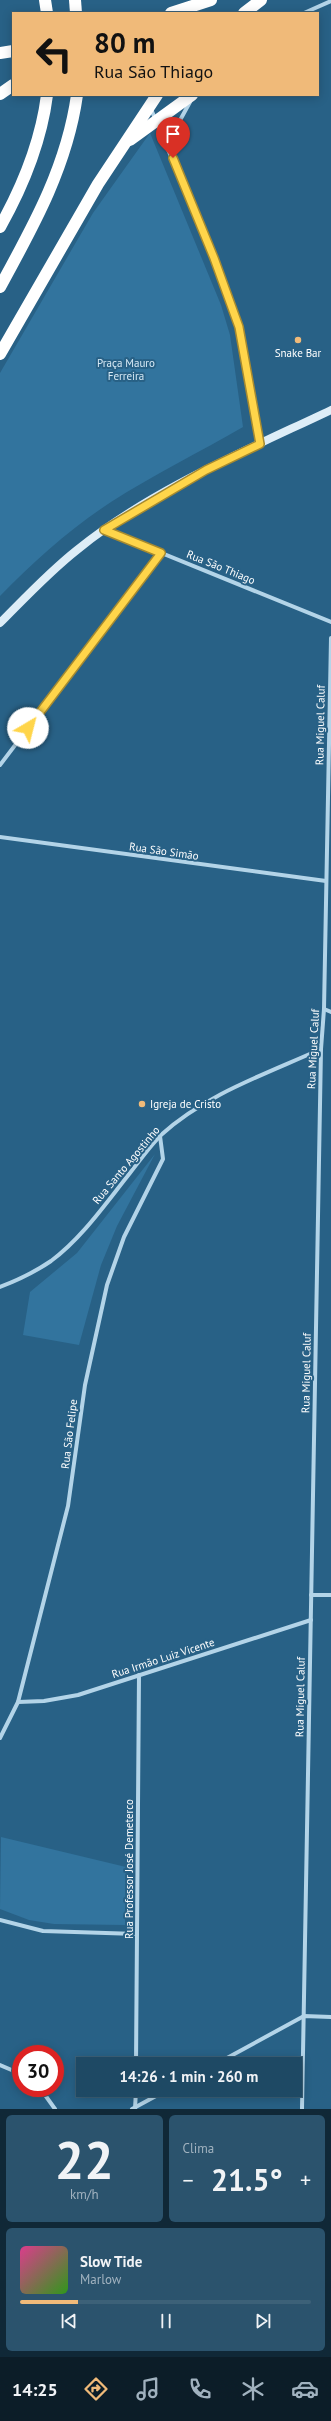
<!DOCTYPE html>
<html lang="pt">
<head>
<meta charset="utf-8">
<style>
	:root { --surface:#1e4964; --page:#2b536d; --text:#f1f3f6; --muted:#a1b2bf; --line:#3c6178; --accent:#f0ba79 }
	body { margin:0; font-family:"PT Sans",sans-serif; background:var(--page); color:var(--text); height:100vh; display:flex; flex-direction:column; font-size:15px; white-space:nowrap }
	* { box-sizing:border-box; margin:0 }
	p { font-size:13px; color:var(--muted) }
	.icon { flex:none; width:22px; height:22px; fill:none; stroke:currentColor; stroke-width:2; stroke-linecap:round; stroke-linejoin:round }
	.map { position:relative; height:2109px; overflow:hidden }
	.sheet { display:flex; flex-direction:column; gap:6px; padding:6px; background:#102837; flex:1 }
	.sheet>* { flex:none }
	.banner { position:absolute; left:12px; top:12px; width:307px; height:84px; border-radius:0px; box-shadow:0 2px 10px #0003,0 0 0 1px var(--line); background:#f0ba79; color:#111; overflow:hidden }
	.speed { position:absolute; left:12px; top:2045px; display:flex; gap:8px; font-size:20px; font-weight:700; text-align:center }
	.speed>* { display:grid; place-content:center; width:52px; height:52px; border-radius:50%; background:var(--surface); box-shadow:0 2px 10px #0003,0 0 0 1px var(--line); line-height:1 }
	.speed .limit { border:6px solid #d22; background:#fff; color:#111 }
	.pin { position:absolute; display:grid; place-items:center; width:34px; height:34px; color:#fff; margin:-41px -17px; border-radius:50% 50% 50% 0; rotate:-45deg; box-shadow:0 0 4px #0007 }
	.pin .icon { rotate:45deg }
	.me { position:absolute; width:44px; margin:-22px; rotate:37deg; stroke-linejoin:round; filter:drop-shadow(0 0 3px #0008) }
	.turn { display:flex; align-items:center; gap:14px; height:84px; padding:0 16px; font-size:18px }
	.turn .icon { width:52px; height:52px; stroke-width:2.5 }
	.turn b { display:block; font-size:28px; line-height:34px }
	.big { font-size:30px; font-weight:800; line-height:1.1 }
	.sheet .widget { flex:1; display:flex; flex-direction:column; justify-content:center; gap:6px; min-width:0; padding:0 14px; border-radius:6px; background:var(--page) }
	.sheet .dial { align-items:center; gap:0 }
	.dial b { font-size:52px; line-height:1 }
	.song { display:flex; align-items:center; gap:12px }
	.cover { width:48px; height:48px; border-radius:6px; background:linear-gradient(135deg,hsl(330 70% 55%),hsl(110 70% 35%)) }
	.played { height:4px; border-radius:2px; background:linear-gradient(90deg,var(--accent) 20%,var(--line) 20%) }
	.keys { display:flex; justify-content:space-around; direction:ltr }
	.heat { display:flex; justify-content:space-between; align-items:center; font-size:22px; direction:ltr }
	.sheet .tiles { flex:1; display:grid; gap:6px; grid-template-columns:1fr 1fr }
	.widget:last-child { grid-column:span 2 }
	.trip { position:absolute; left:76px; top:2057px; width:226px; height:40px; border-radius:0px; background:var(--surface); box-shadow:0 2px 10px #0003,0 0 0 1px var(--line); font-weight:800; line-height:40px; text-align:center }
	.dock { display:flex; height:64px; justify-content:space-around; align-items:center; background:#0c1d28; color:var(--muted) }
	.dock .icon { width:28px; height:28px }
	.dock .active { color:var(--accent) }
	.dock b { font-size:18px; color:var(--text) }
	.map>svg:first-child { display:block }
	.green { fill:#32749e }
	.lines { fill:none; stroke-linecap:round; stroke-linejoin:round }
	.street { stroke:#b3d4e8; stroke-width:4 }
	.secondary { stroke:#ddedf7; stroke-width:8 }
	.highway { stroke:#fff; stroke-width:12 }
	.route-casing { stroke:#a68a30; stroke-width:10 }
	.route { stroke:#ffd54a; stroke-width:7 }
	.poi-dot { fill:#f0ba79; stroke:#286186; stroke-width:1.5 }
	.labels { text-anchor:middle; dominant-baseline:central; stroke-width:4; stroke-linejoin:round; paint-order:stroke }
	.poi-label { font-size:11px; fill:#fff; stroke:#286186 }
	.park-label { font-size:11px; fill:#d7eaf6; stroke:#286186 }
	.street-label { font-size:11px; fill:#fff; stroke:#286186 }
</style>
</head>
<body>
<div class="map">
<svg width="331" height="2109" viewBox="0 0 331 2109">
	<rect width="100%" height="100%" fill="#286186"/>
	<g class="green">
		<path d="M150 133 221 305 230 335 243 427C200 452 153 475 111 502 70 529 34 561 0 596V373L93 213Z"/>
		<path d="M155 1154 117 1226 101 1265 79 1345 23 1335 30 1292 77 1253Z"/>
		<path d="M1 1837 126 1867 125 1925 54 1924 29 1920 0 1909Z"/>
	</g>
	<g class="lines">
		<g class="street">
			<path d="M304 13 331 1"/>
			<path d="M151 109 229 295 245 357 260 443"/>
			<path d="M167 144 190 102"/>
			<path d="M105 530 331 622"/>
			<path d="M0 765 161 553"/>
			<path d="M0 837 326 881"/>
			<path d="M324 1009 331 1012"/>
			<path d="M0 1287C18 1280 35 1272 51 1261 82 1238 106 1203 130 1173 140 1160 150 1146 161 1135 206 1094 266 1074 321 1049"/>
			<path d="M311 1595H331"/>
			<path d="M18 1702 44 1701 78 1695 311 1620"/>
			<path d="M0 1738 18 1702 68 1506 85 1385 107 1285 124 1237 163 1159 160 1136"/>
			<path d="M0 1920 43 1931 137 1934"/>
			<path d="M136 2064 139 1675"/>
			<path d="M216 2064 304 2016 331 2017"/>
			<path d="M0 2065 21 2074"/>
			<path d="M40 2088 55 2109"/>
			<path d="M132 2109 167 2090"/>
			<path d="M135 2109 136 2090"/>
			<path d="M302 2109 321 1049 324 1009 331 638"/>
		</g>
		<path class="secondary" d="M0 623C25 598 49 572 77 550 149 491 247 450 331 410"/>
		<g class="highway">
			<path d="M45 0 47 13"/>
			<path d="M75 0 76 13"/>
			<path d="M171 13 211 0"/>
			<path d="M244 13 261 0"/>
			<path d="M0 53 13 51"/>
			<path d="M0 94 13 85"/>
			<path d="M130 140 192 95"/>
			<path d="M0 227C23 186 41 142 47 95"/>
			<path d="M0 287C34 225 67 166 77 95"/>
			<path d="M0 354 98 184 157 95"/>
		</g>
	</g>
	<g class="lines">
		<defs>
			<path id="route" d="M28 728 161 553 104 530 206 470 260 444 239 327 214 258 173 158"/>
		</defs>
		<use href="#route" class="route-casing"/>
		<use href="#route" class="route"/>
	</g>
	<g class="poi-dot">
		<circle cx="298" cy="340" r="4"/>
		<circle cx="142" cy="1104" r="4"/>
	</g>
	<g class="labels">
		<g class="poi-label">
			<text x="298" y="353">Snake Bar</text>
			<text x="150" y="1104" text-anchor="start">Igreja de Cristo</text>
		</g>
		<g class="park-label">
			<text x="126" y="363">Praça Mauro<tspan x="126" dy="13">Ferreira</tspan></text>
		</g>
		<g class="street-label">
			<text transform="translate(221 567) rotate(22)">Rua São Thiago</text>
			<text transform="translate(320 725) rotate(-89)">Rua Miguel Caluf</text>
			<text transform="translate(164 851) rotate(8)">Rua São Simão</text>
			<text transform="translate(313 1049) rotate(-87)">Rua Miguel Caluf</text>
			<text transform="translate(126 1165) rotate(-50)">Rua Santo Agostinho</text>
			<text transform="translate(306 1373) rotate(-89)">Rua Miguel Caluf</text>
			<text transform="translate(69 1434) rotate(-83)">Rua São Felipe</text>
			<text transform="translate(163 1658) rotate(-18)">Rua Irmão Luiz Vicente</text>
			<text transform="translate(300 1697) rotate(-89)">Rua Miguel Caluf</text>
			<text transform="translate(129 1869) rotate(-90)">Rua Professor José Demeterco</text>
		</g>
	</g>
</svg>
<div class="speed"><div class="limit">30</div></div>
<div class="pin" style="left:173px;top:158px;background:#d93025"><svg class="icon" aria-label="arrive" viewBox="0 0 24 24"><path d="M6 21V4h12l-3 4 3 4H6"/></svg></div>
<svg class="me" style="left:28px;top:728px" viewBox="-20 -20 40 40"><circle r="19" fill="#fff"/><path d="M0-13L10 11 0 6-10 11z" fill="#ffd54a"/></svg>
<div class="trip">14:26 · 1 min · 260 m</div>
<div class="banner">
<div class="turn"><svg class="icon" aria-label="left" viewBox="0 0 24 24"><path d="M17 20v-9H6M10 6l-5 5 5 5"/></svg><div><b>80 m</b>Rua São Thiago</div></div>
</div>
</div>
<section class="sheet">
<div class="tiles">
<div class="widget dial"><b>22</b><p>km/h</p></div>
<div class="widget"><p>Clima</p>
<div class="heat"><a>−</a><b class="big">21.5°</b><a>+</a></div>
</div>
<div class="widget">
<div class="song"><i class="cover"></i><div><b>Slow Tide</b><p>Marlow</p></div></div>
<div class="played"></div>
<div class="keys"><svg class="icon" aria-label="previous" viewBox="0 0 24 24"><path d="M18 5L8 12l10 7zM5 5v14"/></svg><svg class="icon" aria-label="pause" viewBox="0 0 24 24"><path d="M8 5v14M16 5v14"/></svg><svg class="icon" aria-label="next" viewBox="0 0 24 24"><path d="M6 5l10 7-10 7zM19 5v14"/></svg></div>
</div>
</div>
</section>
<nav class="dock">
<b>14:25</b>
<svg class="icon active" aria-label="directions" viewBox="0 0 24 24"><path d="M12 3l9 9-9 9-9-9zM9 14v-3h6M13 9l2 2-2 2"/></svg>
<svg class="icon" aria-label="music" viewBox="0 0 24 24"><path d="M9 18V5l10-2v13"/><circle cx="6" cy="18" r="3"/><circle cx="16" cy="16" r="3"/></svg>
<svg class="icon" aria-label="phone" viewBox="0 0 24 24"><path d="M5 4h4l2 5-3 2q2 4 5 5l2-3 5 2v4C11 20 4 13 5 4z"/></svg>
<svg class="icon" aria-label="climate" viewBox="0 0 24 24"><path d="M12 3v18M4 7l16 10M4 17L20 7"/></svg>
<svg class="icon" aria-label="car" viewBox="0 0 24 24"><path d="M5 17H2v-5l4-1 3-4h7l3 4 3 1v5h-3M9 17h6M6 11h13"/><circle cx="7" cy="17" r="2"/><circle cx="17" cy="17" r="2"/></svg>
</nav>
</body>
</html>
